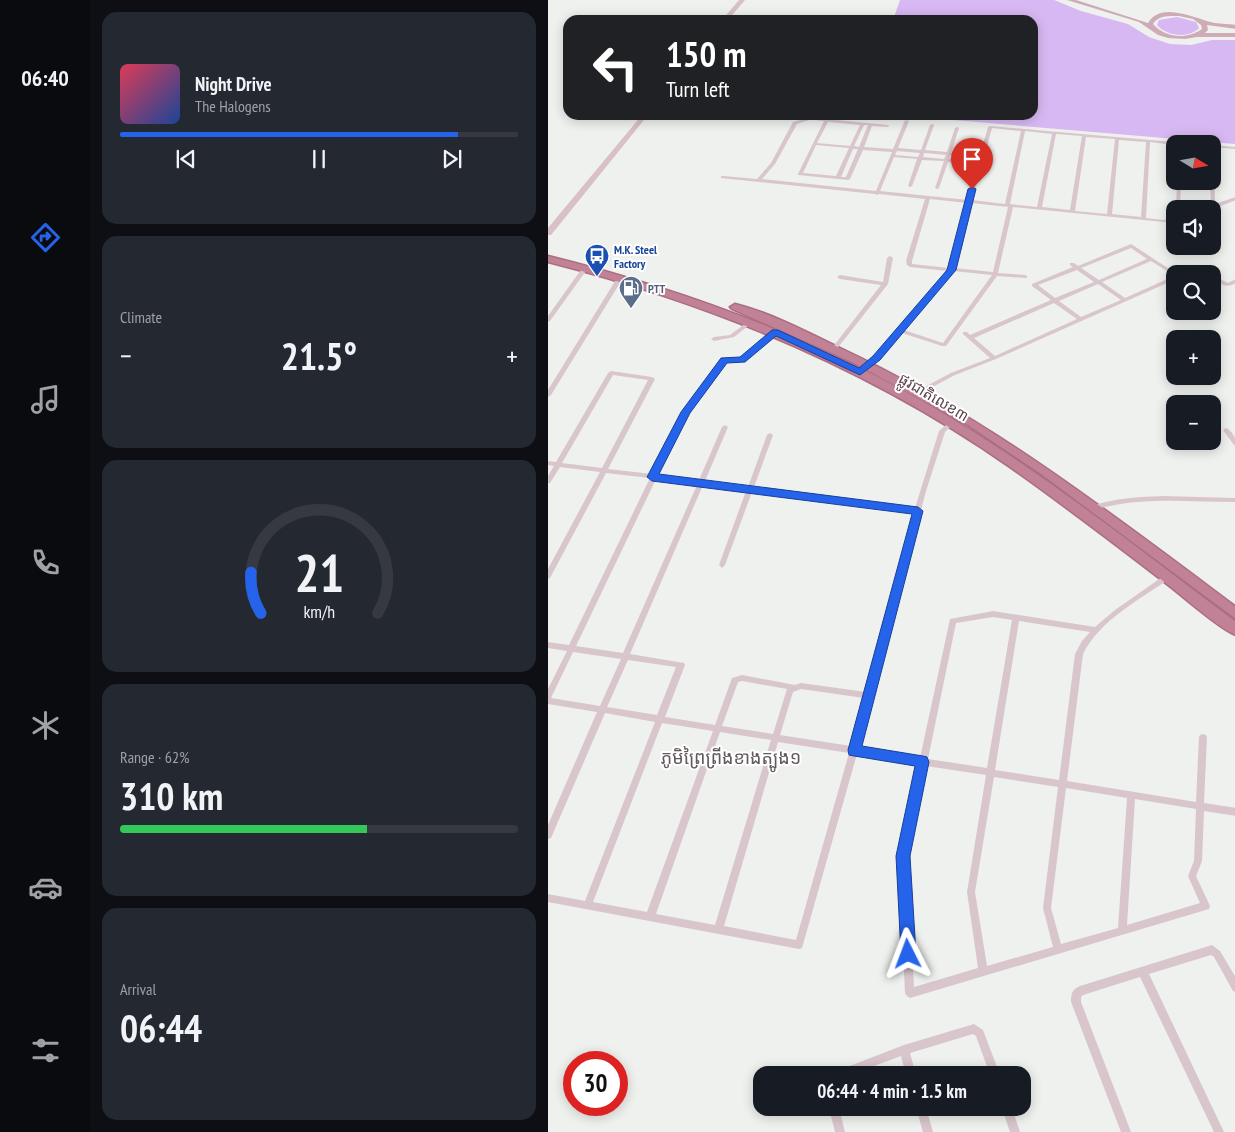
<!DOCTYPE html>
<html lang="en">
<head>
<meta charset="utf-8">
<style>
	:root { --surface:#171b24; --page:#242831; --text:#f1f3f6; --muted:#9ea1a6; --line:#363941; --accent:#2563eb }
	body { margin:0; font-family:"PT Sans Narrow","Noto Sans Khmer",sans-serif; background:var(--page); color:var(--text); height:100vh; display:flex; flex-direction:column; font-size:19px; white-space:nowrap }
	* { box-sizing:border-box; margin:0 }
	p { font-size:16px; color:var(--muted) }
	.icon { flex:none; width:28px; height:28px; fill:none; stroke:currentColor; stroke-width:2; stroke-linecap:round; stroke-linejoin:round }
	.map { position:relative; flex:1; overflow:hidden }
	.drawer { display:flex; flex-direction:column; gap:12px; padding:12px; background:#0d0f14; width:458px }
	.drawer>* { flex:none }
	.banner { position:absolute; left:15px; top:15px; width:475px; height:105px; border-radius:15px; box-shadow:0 2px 12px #0003; background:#202124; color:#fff; overflow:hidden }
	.needle { width:32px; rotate:101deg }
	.controls { position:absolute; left:618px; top:135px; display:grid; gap:10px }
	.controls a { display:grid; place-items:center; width:55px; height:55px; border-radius:10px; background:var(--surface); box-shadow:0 2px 12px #0003; font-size:25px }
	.speed { position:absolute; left:15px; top:1051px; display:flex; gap:10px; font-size:25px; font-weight:700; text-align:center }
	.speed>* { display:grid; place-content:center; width:65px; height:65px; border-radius:50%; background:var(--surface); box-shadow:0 2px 12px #0003; line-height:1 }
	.speed .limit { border:8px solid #d22; background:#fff; color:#111 }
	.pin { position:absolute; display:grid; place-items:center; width:42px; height:42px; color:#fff; margin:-51px -21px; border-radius:50% 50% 50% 0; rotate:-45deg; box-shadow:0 0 5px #0007 }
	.pin .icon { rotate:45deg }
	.me { position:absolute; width:55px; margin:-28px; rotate:357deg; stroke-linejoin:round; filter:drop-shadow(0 0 4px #0008) }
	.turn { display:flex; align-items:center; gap:18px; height:105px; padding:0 20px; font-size:22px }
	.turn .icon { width:65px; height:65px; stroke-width:2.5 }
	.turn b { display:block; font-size:35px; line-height:42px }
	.big { font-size:38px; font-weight:700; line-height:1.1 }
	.drawer .tile { flex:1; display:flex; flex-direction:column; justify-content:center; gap:8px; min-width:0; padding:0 18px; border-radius:15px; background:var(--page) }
	.drawer .dial { align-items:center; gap:0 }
	.dial svg { height:130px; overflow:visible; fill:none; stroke:var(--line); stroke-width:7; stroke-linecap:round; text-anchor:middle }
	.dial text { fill:var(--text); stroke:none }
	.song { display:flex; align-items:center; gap:15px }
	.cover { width:60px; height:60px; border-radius:8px; background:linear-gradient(135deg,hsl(350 70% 55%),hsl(220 70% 35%)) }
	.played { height:5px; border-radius:2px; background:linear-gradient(90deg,var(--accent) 85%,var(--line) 85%) }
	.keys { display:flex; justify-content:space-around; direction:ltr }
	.heat { display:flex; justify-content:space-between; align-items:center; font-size:28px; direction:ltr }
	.charge { height:8px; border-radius:4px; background:linear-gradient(90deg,#34c759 62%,var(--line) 0) }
	.trip { position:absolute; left:205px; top:1066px; width:278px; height:50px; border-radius:15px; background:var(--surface); box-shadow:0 2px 12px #0003; font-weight:700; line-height:50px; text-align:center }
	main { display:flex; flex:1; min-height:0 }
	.menu { display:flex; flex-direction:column; width:90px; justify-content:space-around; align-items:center; background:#090b0e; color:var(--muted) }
	.menu .icon { width:35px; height:35px }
	.menu .current { color:var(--accent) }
	.menu b { font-size:22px; color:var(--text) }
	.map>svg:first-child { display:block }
	.green { fill:#d8b8f2 }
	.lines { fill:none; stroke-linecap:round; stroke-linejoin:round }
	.highway-casing { stroke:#ad6d81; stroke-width:3 }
	.street { fill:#d9c6cd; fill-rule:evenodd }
	.secondary { fill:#d9bfc7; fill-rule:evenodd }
	.primary { fill:#cfabb7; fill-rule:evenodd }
	.highway { fill:#c18196; fill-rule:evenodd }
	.route { fill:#2563eb; stroke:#184099 }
	.labels { text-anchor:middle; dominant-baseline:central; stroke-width:4; stroke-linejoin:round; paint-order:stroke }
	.far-transit-label { font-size:12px; font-weight:bold; fill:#164399; stroke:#fff; text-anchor:start }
	.far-service-label { font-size:12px; font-weight:bold; fill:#4e5e75; stroke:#fff; text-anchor:start }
	.street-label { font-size:15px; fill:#5d454d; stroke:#fff }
	.quarter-label { font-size:18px; fill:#635a5d; stroke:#fff }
</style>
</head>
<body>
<main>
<nav class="menu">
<b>06:40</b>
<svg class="icon current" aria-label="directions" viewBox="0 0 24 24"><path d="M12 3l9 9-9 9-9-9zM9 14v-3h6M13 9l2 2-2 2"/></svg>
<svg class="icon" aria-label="music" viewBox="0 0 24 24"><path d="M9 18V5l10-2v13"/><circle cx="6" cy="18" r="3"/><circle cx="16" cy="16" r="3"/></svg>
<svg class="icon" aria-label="phone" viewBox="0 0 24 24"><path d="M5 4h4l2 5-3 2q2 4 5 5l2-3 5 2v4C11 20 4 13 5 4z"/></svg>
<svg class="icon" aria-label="climate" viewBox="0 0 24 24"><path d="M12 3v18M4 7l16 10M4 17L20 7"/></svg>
<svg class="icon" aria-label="car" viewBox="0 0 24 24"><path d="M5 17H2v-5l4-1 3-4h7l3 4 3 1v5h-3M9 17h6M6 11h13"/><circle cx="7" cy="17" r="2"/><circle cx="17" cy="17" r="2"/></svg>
<svg class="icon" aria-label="filters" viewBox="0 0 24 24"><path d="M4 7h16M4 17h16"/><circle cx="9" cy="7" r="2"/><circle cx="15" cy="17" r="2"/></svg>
</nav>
<section class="drawer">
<div class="tile">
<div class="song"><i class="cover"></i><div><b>Night Drive</b><p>The Halogens</p></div></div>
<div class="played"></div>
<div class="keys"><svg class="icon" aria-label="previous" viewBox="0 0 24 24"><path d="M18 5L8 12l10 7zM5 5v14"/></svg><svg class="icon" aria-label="pause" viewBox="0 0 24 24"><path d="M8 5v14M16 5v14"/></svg><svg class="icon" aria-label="next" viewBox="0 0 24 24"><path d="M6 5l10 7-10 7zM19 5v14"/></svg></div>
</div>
<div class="tile"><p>Climate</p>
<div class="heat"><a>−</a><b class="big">21.5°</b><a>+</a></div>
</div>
<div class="tile dial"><svg viewBox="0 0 100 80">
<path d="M14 69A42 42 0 1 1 86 69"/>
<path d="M14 69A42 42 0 0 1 8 44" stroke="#2563eb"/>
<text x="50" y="56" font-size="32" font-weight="700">21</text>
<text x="50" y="72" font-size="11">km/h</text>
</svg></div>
<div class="tile"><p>Range · 62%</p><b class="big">310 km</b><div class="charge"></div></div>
<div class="tile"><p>Arrival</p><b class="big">06:44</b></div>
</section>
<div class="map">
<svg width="688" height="1132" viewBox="0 0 688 1132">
	<rect width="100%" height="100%" fill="#eef1ee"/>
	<g class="green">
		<path d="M352 0H506L533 11 580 24 601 37 622 44 643 45 664 40H687V144L346 115H485V20H345Z"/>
		<path d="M629 17 648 22 651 28C641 39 618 36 609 25L611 20Z"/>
	</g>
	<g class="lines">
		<defs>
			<g id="highway">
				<path d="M0 256C136 290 267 338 388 409 494 471 590 549 688 622V635C673 630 638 599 624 588 571 547 517 506 462 467 322 369 165 304 0 262Z"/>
				<path d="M187 304C223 313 259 332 292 348 437 416 560 511 688 607V619L493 474 420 425 304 362 184 309 182 307Z"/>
			</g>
		</defs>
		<use href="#highway" class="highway-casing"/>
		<g class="street">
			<path d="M259 118 261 119V120L249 124 227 164 214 179 328 191 344 152 315 150 302 179 300 180 250 175V174L276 121 265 120V119L267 118 341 125V126L339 127 324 126 316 147 345 149 357 120 361 121 350 148 373 150 382 125 384 124 386 125 377 150 399 152 407 128 409 127 411 128 403 153 432 155 440 127 442 126 637 143 626 145 602 142 598 218 616 220 626 218V220L616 222 465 207 450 273 477 275 479 276V278L449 276 398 346H394L354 333 339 351 314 373H310V371L335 349 400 271 362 267 359 265 358 261 377 199 331 194 329 195 327 194 173 178V176H175L209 179 223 163 245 122ZM280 122 312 125 302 146 269 143ZM316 125H320L311 147 306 146ZM444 128 473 131 457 204 424 200ZM477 131 504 134 489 207 462 204ZM508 134 534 136 522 210 494 207ZM538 137 567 139 559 214 527 211ZM571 140 598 142 593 217 564 214ZM268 145 301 148 288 176 255 173ZM305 149H310L298 177H293ZM349 151 372 153 370 157 347 155ZM376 153 398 155 396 159 375 157ZM402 155 431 158 430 161 401 159ZM346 157 369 159 360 186 362 187 364 186 374 160 396 161 387 188 389 189 391 188 400 162 430 164 420 200 332 191ZM382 199 419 203 401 268 364 264V261ZM424 203 460 207 445 272 406 268ZM405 271 444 275 395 343 356 330Z"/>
			<path d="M664 145 688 147V149L664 147Z"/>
			<path d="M664 160 666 161 667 204 688 197V200L667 208 657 209 663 206 662 181H664Z"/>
			<path d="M629 181H633L632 209H628Z"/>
			<path d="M583 244 629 274H626V275H625L603 261 554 282 577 298 624 277 626 276V280L448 359 407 375 373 393H369L368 392 369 391 403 373 442 358 415 334V332H419L422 335 503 300 484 286V284L525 267 522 265V263H526L530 266ZM583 248 599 259 551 280 533 268ZM529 270 546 282 507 298 490 285ZM550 284 573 300 533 317 511 301ZM506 303 529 319 447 356 426 338Z"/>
			<path d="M342 256 345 258 340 284 288 350H284V348L333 285 292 279 289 277 292 275 335 282 339 258Z"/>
			<path d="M37 266 40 268 2 321 0 322V316L35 267Z"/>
			<path d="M648 267 659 274H653L648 271 641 274H634Z"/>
			<path d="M664 275 680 283 688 279V283C677 289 674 284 664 279Z"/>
			<path d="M72 276 75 278 3 395 0 397V390L69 278Z"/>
			<path d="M202 320 205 322 204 323 186 337 166 341 163 339 166 337 182 335Z"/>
			<path d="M227 330 229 331V333L196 361 179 362 141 412 110 475 151 480 174 427 177 425 180 427 157 481 200 487 219 435 222 433 225 435 206 487 367 508 391 431 401 422H405L406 423 397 432 378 491 311 748 372 758 402 619 445 611 547 627 567 610 617 575H621L622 577 621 579C591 600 552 620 535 654L519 781 648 802 651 737 652 735 655 734 658 735 659 737 656 803 688 808V816L656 811 654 861 648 876 662 906 661 909 362 998 359 996 357 993 351 856 371 764 309 754 254 948 251 949 0 902V894L37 901 107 722 57 713 3 838 0 839V825L49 712 0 704V689L19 651 0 648V642L21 645 102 478 58 473 2 578 0 579V569L52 472 12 467 2 483H0V476L6 466 0 465V461L8 462 60 373 63 371 104 377 107 379 60 469 104 474 135 411 175 359 193 358ZM65 375 100 380 54 468 14 463ZM108 479 149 485 75 653 28 646ZM155 485 198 491 171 565 174 568 177 565 204 492 366 513 318 692 253 683 247 685 194 675 184 678 167 725 117 717 137 665 136 663 82 654ZM445 617 464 620 439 768 380 759 408 623ZM471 621 542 632 534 641 527 654 511 780 447 770ZM25 652 73 659 52 706 3 698ZM80 660 128 667 109 715 59 707ZM194 681 239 689 225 734 174 726 190 682ZM253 689 316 698 303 746 232 735 245 692ZM114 723 165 731 99 912 45 902ZM172 732 223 740 167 925 108 914ZM230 742 301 753 248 940 176 926ZM378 766 438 775 419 892 430 968 366 987 359 856ZM446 777 510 787 495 908 505 947 439 966 427 892ZM518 788 579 798 570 928 513 944 503 908ZM587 799 648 809 646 861 640 876 652 903 579 925Z"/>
			<path d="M678 428C685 431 688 439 688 446L686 445 675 430Z"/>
			<path d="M614 496 688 498V502C641 502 591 496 546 510L543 508 544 506C567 498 590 497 614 496Z"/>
			<path d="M664 945 672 951 688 978V992L685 991 666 957 663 955 601 974 676 1132H666L592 977 535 995 533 997V1002L583 1132H573L523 1002C523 994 524 989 532 986Z"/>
			<path d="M426 1024 435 1030 452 1075H442L428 1036 425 1034 362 1053 368 1075H358L353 1056 302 1075H284L286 1072 356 1045Z"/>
			<path d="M281 1108H291L297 1132H287Z"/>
			<path d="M368 1108H378L385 1132H375Z"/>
			<path d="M454 1108H464L472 1132H462Z"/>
		</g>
		<g class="secondary">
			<path d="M191 0H197L180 20H174Z"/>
			<path d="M94 115H100L3 235H0V228Z"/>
		</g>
		<path class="primary" d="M519 0H528L600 23C614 0 649 20 667 23 674 24 681 24 688 25V29L659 25 660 30 657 33H688V37H649L637 39 620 38 610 35 591 22ZM631 16 645 19 653 25 654 29C639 40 617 38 605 24 610 15 622 16 631 16Z"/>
		<use href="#highway" class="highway"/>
	</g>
	<path class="route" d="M424 187 428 189 408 270 332 360 312 375 228 336 197 362 179 363 142 413 111 474 370 507 375 511 314 746 375 756 379 757 381 762 362 856 368 954 366 959 360 961 355 959 353 954 348 856 367 766 306 756 301 755 300 750 364 514 104 481 99 477 133 412 173 358 192 357 224 330H230L311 368 325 356 399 270 420 189Z"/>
	<defs>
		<symbol id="bus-pin" viewBox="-11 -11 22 30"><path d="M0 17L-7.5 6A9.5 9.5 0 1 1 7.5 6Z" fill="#1a4fb4" stroke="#fff"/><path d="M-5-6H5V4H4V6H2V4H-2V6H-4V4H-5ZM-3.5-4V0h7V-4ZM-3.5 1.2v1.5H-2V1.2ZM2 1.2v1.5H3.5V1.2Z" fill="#fff"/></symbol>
		<symbol id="fuel-pin" viewBox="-11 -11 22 30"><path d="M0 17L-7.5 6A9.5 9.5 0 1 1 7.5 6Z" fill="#5c6f8a" stroke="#fff"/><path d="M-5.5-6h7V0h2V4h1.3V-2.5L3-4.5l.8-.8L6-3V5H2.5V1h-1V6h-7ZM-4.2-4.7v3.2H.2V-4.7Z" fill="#fff"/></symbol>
	</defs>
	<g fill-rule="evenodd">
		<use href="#bus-pin" x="35" y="242" width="28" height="38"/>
		<use href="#fuel-pin" x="69" y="274" width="28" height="38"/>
	</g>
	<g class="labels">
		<g class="far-transit-label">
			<text x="66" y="249">M.K. Steel<tspan x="66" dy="14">Factory</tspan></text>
		</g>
		<g class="far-service-label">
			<text x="100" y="288">PTT</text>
		</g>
		<g class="street-label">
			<text transform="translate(386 397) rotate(31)">ផ្លូវជាតិលេខ៣</text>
		</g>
		<g class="quarter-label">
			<text x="183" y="757">ភូមិព្រៃព្រីងខាងត្បូង១</text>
		</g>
	</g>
</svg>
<div class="controls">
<a><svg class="needle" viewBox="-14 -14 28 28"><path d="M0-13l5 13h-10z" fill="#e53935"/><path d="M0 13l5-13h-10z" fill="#9ea1a6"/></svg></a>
<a><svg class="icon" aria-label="sound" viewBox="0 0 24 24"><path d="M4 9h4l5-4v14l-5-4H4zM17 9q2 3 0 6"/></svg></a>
<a><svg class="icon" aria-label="search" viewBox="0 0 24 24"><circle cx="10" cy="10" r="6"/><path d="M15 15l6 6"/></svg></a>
<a>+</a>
<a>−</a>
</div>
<div class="speed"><div class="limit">30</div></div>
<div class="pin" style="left:424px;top:189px;background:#d93025"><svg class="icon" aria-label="arrive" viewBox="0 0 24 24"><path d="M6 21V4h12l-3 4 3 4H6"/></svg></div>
<svg class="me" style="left:360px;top:954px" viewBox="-20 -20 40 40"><path d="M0-17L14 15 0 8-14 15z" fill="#2563eb" stroke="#fff" stroke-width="4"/></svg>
<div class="trip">06:44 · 4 min · 1.5 km</div>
<div class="banner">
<div class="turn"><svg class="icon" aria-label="left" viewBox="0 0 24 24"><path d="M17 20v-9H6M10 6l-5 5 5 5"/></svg><div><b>150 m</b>Turn left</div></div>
</div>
</div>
</main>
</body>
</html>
